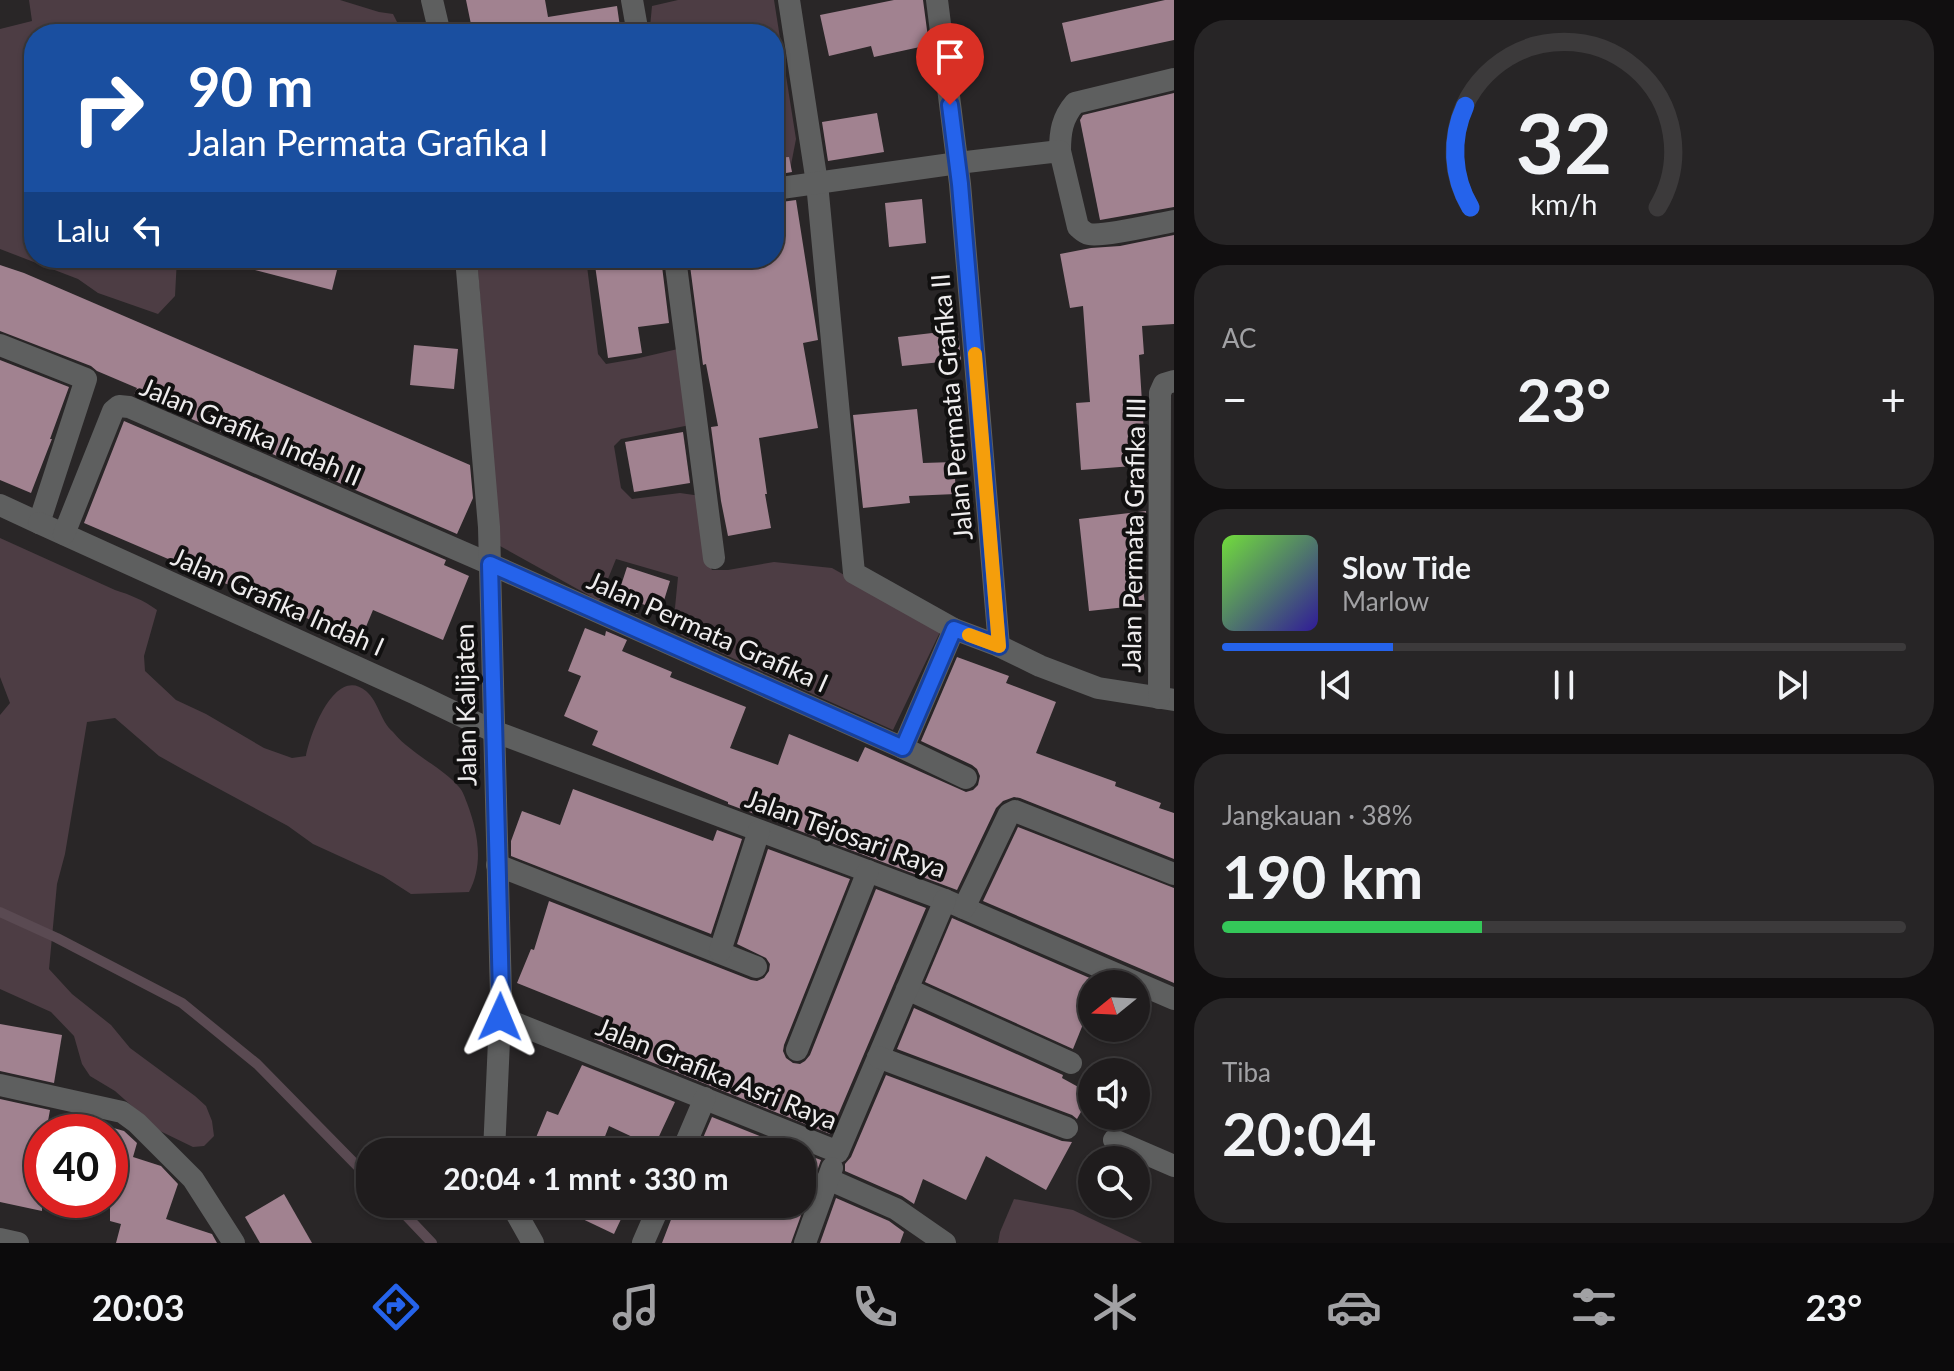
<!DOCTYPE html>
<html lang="id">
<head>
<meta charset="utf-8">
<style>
	:root { --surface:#1f1c1d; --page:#272526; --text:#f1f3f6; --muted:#a1a1a4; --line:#3c3a3b; --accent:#2563eb }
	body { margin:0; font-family:Lato,sans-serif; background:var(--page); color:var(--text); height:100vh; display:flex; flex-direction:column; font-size:30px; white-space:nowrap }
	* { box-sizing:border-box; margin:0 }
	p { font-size:26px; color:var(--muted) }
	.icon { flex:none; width:44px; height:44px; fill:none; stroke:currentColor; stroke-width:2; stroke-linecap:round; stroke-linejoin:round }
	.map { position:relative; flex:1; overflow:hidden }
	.sheet { display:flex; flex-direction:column; gap:20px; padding:20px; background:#110f10; width:780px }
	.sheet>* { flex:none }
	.banner { position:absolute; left:24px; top:24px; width:760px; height:244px; border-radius:32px; box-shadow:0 2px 6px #0004,0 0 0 2px var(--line); background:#1a4fa0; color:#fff; overflow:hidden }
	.needle { width:52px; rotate:252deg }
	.fabs { position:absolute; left:1078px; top:970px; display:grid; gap:16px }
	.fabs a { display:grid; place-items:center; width:72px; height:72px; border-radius:50%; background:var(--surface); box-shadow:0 2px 6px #0004,0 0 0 2px var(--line); font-size:40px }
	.speed { position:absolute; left:24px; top:1114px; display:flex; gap:16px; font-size:40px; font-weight:700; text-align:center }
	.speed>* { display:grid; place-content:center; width:104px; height:104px; border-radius:50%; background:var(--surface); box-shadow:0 2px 6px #0004,0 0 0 2px var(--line); line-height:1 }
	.speed .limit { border:12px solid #d22; background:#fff; color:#111 }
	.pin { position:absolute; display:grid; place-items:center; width:68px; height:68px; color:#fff; margin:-82px -34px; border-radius:50% 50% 50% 0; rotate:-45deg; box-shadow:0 0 8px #0007 }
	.pin .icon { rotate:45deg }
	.me { position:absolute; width:88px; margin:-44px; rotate:1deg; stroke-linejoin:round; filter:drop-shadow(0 0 6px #0008) }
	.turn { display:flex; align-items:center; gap:28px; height:168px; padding:0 32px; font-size:36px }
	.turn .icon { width:104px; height:104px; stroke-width:2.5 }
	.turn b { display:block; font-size:56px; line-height:68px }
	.then { display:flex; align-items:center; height:76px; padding:0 32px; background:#0003; gap:16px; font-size:30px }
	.big { font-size:60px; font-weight:700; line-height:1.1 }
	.sheet .widget { flex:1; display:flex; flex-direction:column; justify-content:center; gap:12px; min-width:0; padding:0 28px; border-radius:32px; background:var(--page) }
	.sheet .dial { align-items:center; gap:0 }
	.dial svg { height:208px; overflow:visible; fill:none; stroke:var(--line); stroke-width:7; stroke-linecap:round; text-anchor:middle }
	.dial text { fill:var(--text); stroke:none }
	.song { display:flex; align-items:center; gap:24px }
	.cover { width:96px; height:96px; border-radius:12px; background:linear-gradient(135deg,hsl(100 70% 55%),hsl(250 70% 35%)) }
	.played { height:8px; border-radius:4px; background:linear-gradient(90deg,var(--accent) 25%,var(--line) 25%) }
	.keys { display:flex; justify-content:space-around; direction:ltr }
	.heat { display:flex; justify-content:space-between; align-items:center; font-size:44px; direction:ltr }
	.charge { height:12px; border-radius:6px; background:linear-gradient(90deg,#34c759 38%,var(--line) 0) }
	.trip { position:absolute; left:356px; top:1138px; width:460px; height:80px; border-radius:32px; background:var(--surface); box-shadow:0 2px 6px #0004,0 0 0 2px var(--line); font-weight:700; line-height:80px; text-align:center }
	.tab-bar { display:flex; height:128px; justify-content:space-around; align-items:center; background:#0c0b0c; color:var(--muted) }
	.tab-bar .icon { width:56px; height:56px }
	.tab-bar .selected { color:var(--accent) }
	.tab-bar b { font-size:36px; color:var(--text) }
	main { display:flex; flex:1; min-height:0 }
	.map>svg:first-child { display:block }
	.green { fill:#4d3d44 }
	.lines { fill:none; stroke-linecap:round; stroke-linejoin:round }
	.stream { stroke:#5a4a52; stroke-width:10 }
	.building { fill:#a18290 }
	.minor { stroke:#5e5f5f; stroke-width:22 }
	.tertiary { stroke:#5e5f5f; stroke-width:22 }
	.route-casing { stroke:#184099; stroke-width:20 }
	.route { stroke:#2563eb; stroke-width:14 }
	.slow { stroke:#f59e0b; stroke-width:14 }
	.labels { text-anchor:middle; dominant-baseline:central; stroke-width:8; stroke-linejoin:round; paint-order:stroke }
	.street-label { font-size:26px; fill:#eeeced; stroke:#111010 }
</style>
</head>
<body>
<main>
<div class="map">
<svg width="1174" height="1243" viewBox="0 0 1174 1243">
	<rect width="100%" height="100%" fill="#292627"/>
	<g class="green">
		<path d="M29 0H340L379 12 393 14 403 34H34V258H177L175 296 158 314 98 293 78 279 0 249V29L32 21Z"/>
		<path d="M678 0H774L796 139 790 170 774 176V34H652L650 27 652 6Z"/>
		<path d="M477 258H586L598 354 606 364 635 359 682 348 690 425 621 439 614 446 621 488 632 499 680 493 701 496 706 560 712 570H728L774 562 832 568 941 630 893 730 681 635 674 618 678 577 616 559 599 601 500 546Z"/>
		<path d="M0 538 115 590C131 595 143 600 157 610L144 656 145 671 176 700 206 714 264 748 292 758 306 756C310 734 335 665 366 691 379 702 380 721 393 732 398 738 404 744 411 749 427 762 445 771 459 787 463 791 465 798 467 803 478 832 484 864 469 892L411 894 383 876 313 844 288 826 184 770 159 756 115 718 87 722 65 854 57 884 49 969 72 994 111 1025 130 1048 195 1096 206 1106 212 1121 214 1136 204 1146 193 1147 160 1131 115 1091 90 1076 82 1064 74 1036 51 1012 0 989V715L10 703 0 677Z"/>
		<path d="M1014 1199 1073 1210 1142 1243H998L1000 1232Z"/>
	</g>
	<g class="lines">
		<g class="stream">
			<path d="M0 912 57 938 182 1003 257 1064 370 1179"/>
			<path d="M395 1204 432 1243"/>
		</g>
	</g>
	<g class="building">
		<path d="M466 0H545L548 17 617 6 621 34H473Z"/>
		<path d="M894 0H923L929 45 874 57 871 46 829 56 820 15Z"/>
		<path d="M1165 0H1174V40L1071 62 1062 23Z"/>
		<path d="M1174 93V207L1100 220 1080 120 1083 115Z"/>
		<path d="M877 113 884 152 828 161 822 122Z"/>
		<path d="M789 157 792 172 774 175V158Z"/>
		<path d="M922 199 926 243 889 247 885 203Z"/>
		<path d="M796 200 818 340 803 343 818 428 759 438 767 494H765L771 528 728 536 721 501 711 427 718 426 706 364 703 365 689 258H774V203Z"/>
		<path d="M1174 235V324L1142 326 1144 354 1139 355 1146 465 1081 470 1076 403 1090 402 1083 306 1070 308 1060 254 1091 248 1120 246Z"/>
		<path d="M244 258H340L332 290 243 267Z"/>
		<path d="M594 258H661L669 323 638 327 642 353 608 358Z"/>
		<path d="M0 265 24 273 470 465 473 498 457 534 134 394 137 388 97 371 91 366 0 331Z"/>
		<path d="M958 330 961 360 902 366 898 337Z"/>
		<path d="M414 345 458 349 454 389 410 385Z"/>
		<path d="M0 360 69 387 50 439H52L48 449 31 493 0 480Z"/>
		<path d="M917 409 923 463 954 462 956 494 909 496 910 503 863 508 853 415Z"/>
		<path d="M124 421 446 560 444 565 469 576 443 640 373 610 360 641 84 523Z"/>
		<path d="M683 432 690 483 634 492 625 442Z"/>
		<path d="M1146 511V544H1138L1145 605 1089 611 1079 519Z"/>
		<path d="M627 567 670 581 661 610 642 604 637 614 615 604Z"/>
		<path d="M585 628 605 636 606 631 627 640 622 651 672 672 670 677 746 707 730 748 778 765 789 734 858 762 865 747 966 792 973 790 978 785 980 776 977 769 972 765 921 741 957 657 1009 676 1006 683 1056 702 1036 753 1116 782 1115 786 1161 803 1159 808 1174 813V859L1020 798 1014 797 1003 801 996 808 957 890 728 804V802L592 745 598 731 564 716 581 676 568 671Z"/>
		<path d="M573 789 713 841 717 830 742 839 711 934 511 856V841L522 811 560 825Z"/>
		<path d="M1018 827 1174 888V983L983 901Z"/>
		<path d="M768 849 850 879 784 1045 783 1051 786 1058 793 1063 800 1064 805 1061 810 1055 876 889 926 908 830 1134 594 1039 604 1018 517 983 531 949 534 950 549 901 751 980 757 981 764 978 769 971 770 964 766 958 737 944Z"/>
		<path d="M952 918 1092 979V1002L1073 1049 925 982Z"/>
		<path d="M914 1008 1063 1075 1062 1078 1091 1094 1077 1119 1072 1115 897 1049Z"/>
		<path d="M0 1024 62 1035 54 1083 0 1071Z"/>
		<path d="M582 1065 675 1102 654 1147 609 1126 599 1152H530L547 1111 558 1115Z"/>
		<path d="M886 1075 1062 1141 1072 1142 1046 1190 986 1156 966 1200 923 1179 914 1204 902 1196 845 1171V1164L851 1157Z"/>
		<path d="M0 1099 50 1110 46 1132H42V1211L0 1202Z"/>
		<path d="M712 1117 800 1152H697Z"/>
		<path d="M110 1127 124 1131 137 1143 133 1157 161 1166 178 1184 166 1219 212 1234 217 1243H116L121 1224 110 1221Z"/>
		<path d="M802 1153 821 1160 791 1243H662L677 1204H802Z"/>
		<path d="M284 1194 312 1243H260L245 1217Z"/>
		<path d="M836 1198 889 1221 904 1232 900 1243H820Z"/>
		<path d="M551 1204H628L614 1234Z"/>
	</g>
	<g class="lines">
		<g class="minor">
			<path d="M632 0 638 34"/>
			<path d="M789 0 817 183 854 573 954 629 999 646 1040 666 1098 688 1174 700"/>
			<path d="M937 0 960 184 999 646"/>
			<path d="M1060 151C1060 132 1062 118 1075 103L1174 79"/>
			<path d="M774 189 958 163 1060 151 1078 227C1082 230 1084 233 1089 234 1103 237 1157 224 1174 221"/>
			<path d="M675 258 714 558"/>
			<path d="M0 345 86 379 39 523 0 505"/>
			<path d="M39 523 416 694 493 731 945 900 1174 999"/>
			<path d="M64 534 113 411 119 406 129 407 490 564 903 748 954 629"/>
			<path d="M1159 698 1160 393 1164 384 1174 381"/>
			<path d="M903 748 966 778"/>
			<path d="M497 865 756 967"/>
			<path d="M964 908 1009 814 1015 811 1174 874"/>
			<path d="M720 951 759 831"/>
			<path d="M907 989 1071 1063"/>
			<path d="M500 1017 838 1152 945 900"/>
			<path d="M797 1050 868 871"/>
			<path d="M878 1057 1067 1128"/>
			<path d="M0 1085 122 1112 137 1123 193 1179 234 1243"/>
			<path d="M1114 1140 1174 1166"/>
			<path d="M682 1152 705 1098"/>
			<path d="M828 1179 896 1209 945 1243"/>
			<path d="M0 1239 18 1243"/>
			<path d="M643 1243 660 1204"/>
			<path d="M805 1243 832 1168"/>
		</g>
		<g class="tertiary">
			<path d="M432 0 440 34"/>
			<path d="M466 258 489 527 501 996 494 1152"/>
			<path d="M511 1204 533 1243"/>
		</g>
	</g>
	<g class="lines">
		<defs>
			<path id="route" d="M500 1017 501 996 490 564 903 748 954 629 999 646 960 184 950 105"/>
		</defs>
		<use href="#route" class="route-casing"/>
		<use href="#route" class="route"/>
		<path class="slow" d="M969 635 999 646 975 354"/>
	</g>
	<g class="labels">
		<g class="street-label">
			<text transform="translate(951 407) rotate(-95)">Jalan Permata Grafika II</text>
			<text transform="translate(251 431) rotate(23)">Jalan Grafika Indah II</text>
			<text transform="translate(1133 535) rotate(-89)">Jalan Permata Grafika III</text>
			<text transform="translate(278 601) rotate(24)">Jalan Grafika Indah I</text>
			<text transform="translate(708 631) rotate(24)">Jalan Permata Grafika I</text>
			<text transform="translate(465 705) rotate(-91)">Jalan Kalijaten</text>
			<text transform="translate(846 833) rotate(20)">Jalan Tejosari Raya</text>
			<text transform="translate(717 1073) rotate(22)">Jalan Grafika Asri Raya</text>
		</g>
	</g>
</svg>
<div class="fabs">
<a><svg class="needle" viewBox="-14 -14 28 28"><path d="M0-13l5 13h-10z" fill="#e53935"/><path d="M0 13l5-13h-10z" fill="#a1a1a4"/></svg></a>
<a><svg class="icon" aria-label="sound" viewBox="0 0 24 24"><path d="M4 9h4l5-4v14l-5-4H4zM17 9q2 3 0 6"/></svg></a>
<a><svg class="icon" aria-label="search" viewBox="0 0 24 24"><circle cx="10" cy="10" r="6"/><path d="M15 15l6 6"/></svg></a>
</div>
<div class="speed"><div class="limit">40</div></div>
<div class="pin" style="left:950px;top:105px;background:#d93025"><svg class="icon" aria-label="arrive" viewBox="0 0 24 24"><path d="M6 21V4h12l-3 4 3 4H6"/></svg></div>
<svg class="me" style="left:500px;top:1017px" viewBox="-20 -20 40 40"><path d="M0-17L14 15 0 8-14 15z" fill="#2563eb" stroke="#fff" stroke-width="4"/></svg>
<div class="trip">20:04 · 1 mnt · 330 m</div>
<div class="banner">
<div class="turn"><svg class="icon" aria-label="right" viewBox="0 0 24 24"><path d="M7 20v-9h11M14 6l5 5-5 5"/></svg><div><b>90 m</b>Jalan Permata Grafika I</div></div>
<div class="then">Lalu<svg class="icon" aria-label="left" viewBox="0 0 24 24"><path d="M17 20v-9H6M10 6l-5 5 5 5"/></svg></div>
</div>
</div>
<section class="sheet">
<div class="widget dial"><svg viewBox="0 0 100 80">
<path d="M14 69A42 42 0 1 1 86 69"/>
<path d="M14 69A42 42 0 0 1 12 30" stroke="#2563eb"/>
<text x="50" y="56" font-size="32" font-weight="700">32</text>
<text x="50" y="72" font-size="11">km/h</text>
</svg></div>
<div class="widget"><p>AC</p>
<div class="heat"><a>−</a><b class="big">23°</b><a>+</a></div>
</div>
<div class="widget">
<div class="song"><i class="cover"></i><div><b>Slow Tide</b><p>Marlow</p></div></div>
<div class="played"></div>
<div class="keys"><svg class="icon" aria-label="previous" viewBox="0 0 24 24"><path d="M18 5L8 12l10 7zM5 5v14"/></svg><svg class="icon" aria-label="pause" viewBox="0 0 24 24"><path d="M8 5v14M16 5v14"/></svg><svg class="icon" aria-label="next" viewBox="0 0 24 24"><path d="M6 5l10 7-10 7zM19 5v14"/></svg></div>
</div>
<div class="widget"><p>Jangkauan · 38%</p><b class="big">190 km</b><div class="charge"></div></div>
<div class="widget"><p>Tiba</p><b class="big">20:04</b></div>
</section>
</main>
<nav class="tab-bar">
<b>20:03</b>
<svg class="icon selected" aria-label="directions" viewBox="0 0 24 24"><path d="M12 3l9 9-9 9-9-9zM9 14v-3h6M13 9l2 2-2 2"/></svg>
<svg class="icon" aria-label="music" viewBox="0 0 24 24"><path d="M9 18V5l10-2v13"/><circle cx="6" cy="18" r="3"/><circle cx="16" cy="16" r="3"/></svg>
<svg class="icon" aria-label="phone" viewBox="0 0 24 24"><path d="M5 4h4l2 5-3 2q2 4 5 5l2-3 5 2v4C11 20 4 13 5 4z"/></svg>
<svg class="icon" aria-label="climate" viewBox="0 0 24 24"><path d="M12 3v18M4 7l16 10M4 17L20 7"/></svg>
<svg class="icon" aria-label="car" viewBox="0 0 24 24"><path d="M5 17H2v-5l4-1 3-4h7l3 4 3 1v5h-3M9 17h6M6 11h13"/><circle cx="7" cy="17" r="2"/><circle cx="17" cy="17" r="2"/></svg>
<svg class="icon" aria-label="filters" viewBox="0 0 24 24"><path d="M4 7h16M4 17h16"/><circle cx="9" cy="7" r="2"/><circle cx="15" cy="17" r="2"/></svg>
<b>23°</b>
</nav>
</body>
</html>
